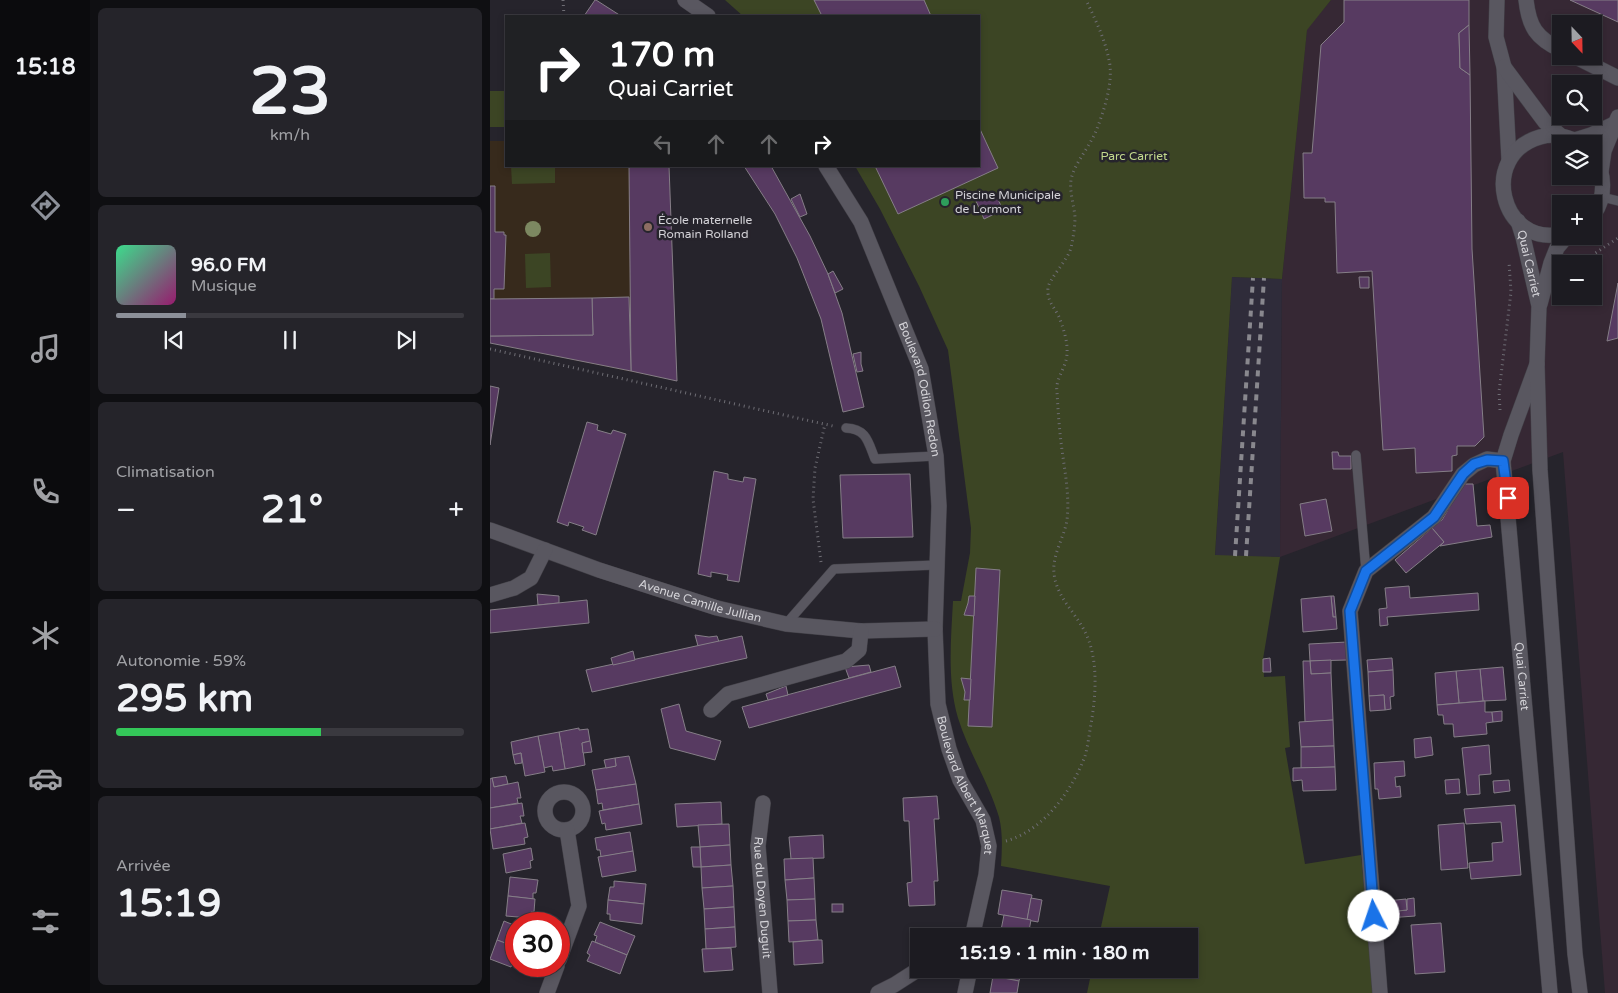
<!DOCTYPE html>
<html lang="fr">
<head>
<meta charset="utf-8">
<style>
	:root { --surface:#1c1b21; --page:#25242a; --text:#f1f3f6; --muted:#a0a1a5; --line:#3a393f; --accent:#8c9099 }
	body { margin:0; font-family:"Varela Round",sans-serif; background:var(--page); color:var(--text); height:100vh; display:flex; flex-direction:column; font-size:19px; white-space:nowrap }
	* { box-sizing:border-box; margin:0 }
	p { font-size:16px; color:var(--muted) }
	.icon { flex:none; width:28px; height:28px; fill:none; stroke:currentColor; stroke-width:2; stroke-linecap:round; stroke-linejoin:round }
	.map { position:relative; flex:1; overflow:hidden }
	.panel { display:flex; flex-direction:column; gap:8px; padding:8px; background:#0f0f12; width:400px }
	.panel>* { flex:none }
	.guide { position:absolute; left:15px; top:15px; width:475px; height:152px; border-radius:0px; box-shadow:0 2px 8px #0003,0 0 0 1px var(--line); background:#202124; color:#fff; overflow:hidden }
	.needle { width:32px; rotate:158deg }
	.fabs { position:absolute; left:1062px; top:15px; display:grid; gap:10px }
	.fabs a { display:grid; place-items:center; width:50px; height:50px; border-radius:0px; background:var(--surface); box-shadow:0 2px 8px #0003,0 0 0 1px var(--line); font-size:25px }
	.speed { position:absolute; left:15px; top:912px; display:flex; gap:10px; font-size:25px; font-weight:700; text-align:center }
	.speed>* { display:grid; place-content:center; width:65px; height:65px; border-radius:50%; background:var(--surface); box-shadow:0 2px 8px #0003,0 0 0 1px var(--line); line-height:1 }
	.speed .limit { border:8px solid #d22; background:#fff; color:#111 }
	.pin { position:absolute; display:grid; place-items:center; width:42px; height:42px; color:#fff; margin:-21px; border-radius:10px; box-shadow:0 2px 8px #0006 }
	.me { position:absolute; width:55px; margin:-28px; rotate:356deg; stroke-linejoin:round; filter:drop-shadow(0 0 4px #0008) }
	.turn { display:flex; align-items:center; gap:18px; height:105px; padding:0 20px; font-size:22px }
	.turn .icon { width:65px; height:65px; stroke-width:2.5 }
	.turn b { display:block; font-size:35px; line-height:42px }
	.lanes { display:flex; align-items:center; height:48px; padding:0 20px; background:#0003; justify-content:center; gap:25px; direction:ltr }
	.lanes .off { opacity:.35 }
	.big { font-size:38px; font-weight:700; line-height:1.1 }
	.panel .card { flex:1; display:flex; flex-direction:column; justify-content:center; gap:8px; min-width:0; padding:0 18px; border-radius:8px; background:var(--page) }
	.panel .dial { align-items:center; gap:0 }
	.dial b { font-size:65px; line-height:1 }
	.song { display:flex; align-items:center; gap:15px }
	.cover { width:60px; height:60px; border-radius:8px; background:linear-gradient(135deg,hsl(150 70% 55%),hsl(320 70% 35%)) }
	.played { height:5px; border-radius:2px; background:linear-gradient(90deg,var(--accent) 20%,var(--line) 20%) }
	.keys { display:flex; justify-content:space-around; direction:ltr }
	.heat { display:flex; justify-content:space-between; align-items:center; font-size:28px; direction:ltr }
	.charge { height:8px; border-radius:4px; background:linear-gradient(90deg,#34c759 59%,var(--line) 0) }
	.trip { position:absolute; left:420px; top:928px; width:288px; height:50px; border-radius:0px; background:var(--surface); box-shadow:0 2px 8px #0003,0 0 0 1px var(--line); font-weight:700; line-height:50px; text-align:center }
	main { display:flex; flex:1; min-height:0 }
	.dock { display:flex; flex-direction:column; width:90px; justify-content:space-around; align-items:center; background:#0b0b0d; color:var(--muted) }
	.dock .icon { width:35px; height:35px }
	.dock .selected { color:var(--accent) }
	.dock b { font-size:22px; color:var(--text) }
	.map>svg:first-child { display:block }
	.built { fill:#2f2c3a }
	.industrial { fill:#362834; fill-rule:evenodd }
	.education { fill:#372a1c }
	.green { fill:#3c4524 }
	.building { fill:#573a61; stroke:#857e87 }
	.lines { fill:none; stroke-linecap:round; stroke-linejoin:round }
	.lane-casing { stroke:#424047; stroke-width:10 }
	.street-casing { stroke:#424047; stroke-width:16 }
	.secondary-casing { stroke:#424047; stroke-width:16 }
	.path { stroke:#6e6d74; stroke-width:3; stroke-dasharray:1 4; stroke-linecap:butt }
	.lane { stroke:#595760; stroke-width:9 }
	.street { stroke:#595760; stroke-width:15 }
	.secondary { stroke:#595760; stroke-width:15 }
	.rail { stroke:#89888e; stroke-width:4; stroke-dasharray:6 6; stroke-linecap:butt }
	.tree { fill:#7c8861 }
	.route-casing { stroke:#114b97; stroke-width:12 }
	.route { stroke:#1a73e8; stroke-width:9 }
	.leisure-dot { fill:#2e9e5b; stroke:#26242c; stroke-width:2 }
	.education-dot { fill:#8d6e63; stroke:#26242c; stroke-width:2 }
	.labels { text-anchor:middle; dominant-baseline:central; stroke-width:5; stroke-linejoin:round; paint-order:stroke }
	.park-label { font-size:12px; fill:#c2d98d; stroke:#26242c }
	.poi-label { font-size:12px; fill:#d3d2d7; stroke:#26242c; text-anchor:start }
	.street-label { font-size:12px; fill:#d3d2d7; stroke:#26242c }
</style>
</head>
<body>
<main>
<nav class="dock">
<b>15:18</b>
<svg class="icon selected" aria-label="directions" viewBox="0 0 24 24"><path d="M12 3l9 9-9 9-9-9zM9 14v-3h6M13 9l2 2-2 2"/></svg>
<svg class="icon" aria-label="music" viewBox="0 0 24 24"><path d="M9 18V5l10-2v13"/><circle cx="6" cy="18" r="3"/><circle cx="16" cy="16" r="3"/></svg>
<svg class="icon" aria-label="phone" viewBox="0 0 24 24"><path d="M5 4h4l2 5-3 2q2 4 5 5l2-3 5 2v4C11 20 4 13 5 4z"/></svg>
<svg class="icon" aria-label="climate" viewBox="0 0 24 24"><path d="M12 3v18M4 7l16 10M4 17L20 7"/></svg>
<svg class="icon" aria-label="car" viewBox="0 0 24 24"><path d="M5 17H2v-5l4-1 3-4h7l3 4 3 1v5h-3M9 17h6M6 11h13"/><circle cx="7" cy="17" r="2"/><circle cx="17" cy="17" r="2"/></svg>
<svg class="icon" aria-label="filters" viewBox="0 0 24 24"><path d="M4 7h16M4 17h16"/><circle cx="9" cy="7" r="2"/><circle cx="15" cy="17" r="2"/></svg>
</nav>
<section class="panel">
<div class="card dial"><b>23</b><p>km/h</p></div>
<div class="card">
<div class="song"><i class="cover"></i><div><b>96.0 FM</b><p>Musique</p></div></div>
<div class="played"></div>
<div class="keys"><svg class="icon" aria-label="previous" viewBox="0 0 24 24"><path d="M18 5L8 12l10 7zM5 5v14"/></svg><svg class="icon" aria-label="pause" viewBox="0 0 24 24"><path d="M8 5v14M16 5v14"/></svg><svg class="icon" aria-label="next" viewBox="0 0 24 24"><path d="M6 5l10 7-10 7zM19 5v14"/></svg></div>
</div>
<div class="card"><p>Climatisation</p>
<div class="heat"><a>−</a><b class="big">21°</b><a>+</a></div>
</div>
<div class="card"><p>Autonomie · 59%</p><b class="big">295 km</b><div class="charge"></div></div>
<div class="card"><p>Arrivée</p><b class="big">15:19</b></div>
</section>
<div class="map">
<svg width="1128" height="993" viewBox="0 0 1128 993">
	<rect width="100%" height="100%" fill="#26242c"/>
	<path class="built" d="M742 277 792 279 790 557 725 556Z"/>
	<path class="industrial" d="M841 0H1128V993H1115L1073 452 790 557 792 279 817 29ZM1071 24H1104V56H1071ZM1071 84H1104V116H1071ZM1071 144H1104V176H1071ZM1071 204H1104V236H1071ZM1071 264H1104V296H1071Z"/>
	<path class="education" d="M0 141H16V166H179L187 381 0 343Z"/>
	<g class="green">
		<path d="M235 0H841L817 30 792 279 742 277 725 555 790 557 773 659 774 677 795 676 800 747 795 748 815 864 871 855 883 978V993H597L602 969H699V936H609L620 886 511 866C512 850 513 833 509 817 499 783 479 753 468 718 457 681 461 639 463 601H471L480 553 481 528 458 350 429 286 390 209 365 166H489V16H253Z"/>
		<rect x="0" y="91" width="16" height="36"/>
		<path d="M21 166H65V183L22 184Z"/>
		<path d="M60 253 61 287 36 288 35 254Z"/>
	</g>
	<g class="building">
		<path d="M105 0H106L131 16H94Z"/>
		<path d="M324 0H434L441 16H332Z"/>
		<path d="M854 0H979V25L969 33 970 68 980 75 982 249 994 437 985 446H967V455L962 456V471L926 473 925 448 893 450 882 271 847 273 845 202H835V198H814L813 153H822L831 45 854 22Z"/>
		<path d="M1080 0H1128V22Z"/>
		<path d="M979 25 980 75 970 68 969 33Z"/>
		<path d="M489 127 508 168 408 214 385 166H489Z"/>
		<path d="M139 166H179L187 381 141 371Z"/>
		<path d="M254 166H281L320 236 338 274 352 313 374 407 353 412 331 319 307 258 285 214Z"/>
		<path d="M0 186H5V232H14V235H16L14 289H4V299H0Z"/>
		<path d="M505 193 513 210 494 219 486 201Z"/>
		<path d="M310 194 317 214 310 217 301 199Z"/>
		<path d="M343 271 353 289 345 293 338 274Z"/>
		<path d="M869 277H879V288H870Z"/>
		<path d="M1128 283V338L1117 341Z"/>
		<path d="M139 297 141 371 0 343V336L103 335 102 298Z"/>
		<path d="M102 298 103 335 0 336V299Z"/>
		<path d="M371 352V364L373 371 367 372 363 354Z"/>
		<path d="M0 386 9 388 0 445Z"/>
		<path d="M97 422 108 425 107 430 121 434 123 430 136 434 106 535 92 530 94 527 79 522 78 526 67 522Z"/>
		<path d="M842 452H848L849 456H861V469H843Z"/>
		<path d="M224 471 238 474V479L253 482 254 477 266 479 249 582 237 580 238 575 221 572V577L208 574Z"/>
		<path d="M420 474 423 537 353 538 350 475Z"/>
		<path d="M973 484H983L987 526 1000 525 1002 537 950 546 954 542 942 528 952 520Z"/>
		<path d="M836 499 842 531 815 536 810 504Z"/>
		<path d="M942 528 954 542 916 573 905 560Z"/>
		<path d="M486 568 510 570 502 727 478 726Z"/>
		<path d="M919 586 920 598 988 593 989 610 897 617 898 625 890 626 889 609 897 608 895 588Z"/>
		<path d="M47 594 69 596V603L48 605Z"/>
		<path d="M479 596H485L484 616 474 615 478 603Z"/>
		<path d="M841 596H844L846 617H843Z"/>
		<path d="M841 596 843 617H846L847 629 813 632 811 599Z"/>
		<path d="M97 600 99 623 0 633V610Z"/>
		<path d="M205 635 219 637 227 636 229 642 208 646Z"/>
		<path d="M252 636 257 658 102 692 96 670Z"/>
		<path d="M857 642V660L820 661 819 644Z"/>
		<path d="M143 651 145 660 123 665 121 658Z"/>
		<path d="M780 658 781 672H773V659Z"/>
		<path d="M902 658 903 670 878 672 877 660Z"/>
		<path d="M841 660V673L821 674 820 661Z"/>
		<path d="M813 661H820L821 674 841 673 843 720 815 722Z"/>
		<path d="M379 665 381 672 359 678 355 667Z"/>
		<path d="M405 666 411 687 259 728 252 707Z"/>
		<path d="M1013 667 1016 700 993 701 990 669Z"/>
		<path d="M990 669 993 701 969 703 966 671Z"/>
		<path d="M903 670 904 696 900 697 901 709 895 710 894 695 879 696 878 672Z"/>
		<path d="M966 671 969 703 947 705 945 673Z"/>
		<path d="M471 678 481 679 480 700H474L475 692Z"/>
		<path d="M296 686 298 695 278 700 276 694Z"/>
		<path d="M894 695 895 710 880 711 879 696Z"/>
		<path d="M995 701V712H1002L1003 722 996 723 997 734 964 737 963 724H954L953 715H948L947 705Z"/>
		<path d="M189 704 196 731 231 741 225 760 180 748 171 709Z"/>
		<path d="M1012 711V721L1003 722 1002 712Z"/>
		<path d="M843 720 844 746 811 747 809 722Z"/>
		<path d="M89 728V730L98 729 100 741 92 743 95 765 75 769 69 732Z"/>
		<path d="M69 732 75 769 63 771 62 766 54 768 48 736Z"/>
		<path d="M48 736 55 772 35 776 31 753 23 755 21 742Z"/>
		<path d="M941 737 943 755 925 758 924 739Z"/>
		<path d="M100 741 102 752 93 753 92 743Z"/>
		<path d="M999 745 1001 774 989 775 990 794 977 795 972 748Z"/>
		<path d="M844 746 845 767 811 768V747Z"/>
		<path d="M31 753 32 763 25 764 23 755Z"/>
		<path d="M139 756 146 784 106 790 102 770 126 766 125 758Z"/>
		<path d="M125 758 126 766 116 768 114 760Z"/>
		<path d="M914 761 915 776 905 777 906 787 910 786 911 797 889 799 888 789H885L884 763Z"/>
		<path d="M845 767 846 790 813 791 812 780 803 781V768Z"/>
		<path d="M16 776 18 784 4 787 2 778Z"/>
		<path d="M2 778 4 787 28 782 31 798H27L28 803 0 808V779Z"/>
		<path d="M969 779 970 793 956 794 955 780Z"/>
		<path d="M1019 780 1020 791 1004 793 1003 781Z"/>
		<path d="M146 784 149 804 113 810 112 803 108 804 106 790Z"/>
		<path d="M447 796 449 819H444L448 881H444L445 905 419 906 417 883 422 882 419 821H414L413 798Z"/>
		<path d="M231 802 232 824 187 827 185 804Z"/>
		<path d="M32 803 34 816H30L32 823 0 829V808Z"/>
		<path d="M149 804 152 824 116 830 115 823 112 824 109 811Z"/>
		<path d="M1025 805 1031 875 981 879 979 863 1003 861 1002 843 1013 842 1011 822 976 824 974 809Z"/>
		<path d="M35 823 38 837 34 838 35 844 3 849 0 829Z"/>
		<path d="M974 823 978 868 951 870 948 825Z"/>
		<path d="M239 824 240 845 210 847 208 825Z"/>
		<path d="M140 832 143 851 111 857 110 850H107L105 838Z"/>
		<path d="M333 835 334 858 301 859 299 837Z"/>
		<path d="M240 845 241 865 211 867 210 847Z"/>
		<path d="M201 847H210L211 867H203Z"/>
		<path d="M41 848 43 860 40 861 41 868 16 873 13 854Z"/>
		<path d="M143 851 146 871 112 877 108 857Z"/>
		<path d="M323 858 324 878 295 880 294 859Z"/>
		<path d="M241 865 243 886 212 888 211 867Z"/>
		<path d="M20 877 48 880 46 893H43V899L18 896Z"/>
		<path d="M324 878 325 899 297 900 295 880Z"/>
		<path d="M124 881 156 884 154 904 118 900 120 887H124Z"/>
		<path d="M243 886 244 907 214 909 212 888Z"/>
		<path d="M512 890 542 895 537 920 508 914Z"/>
		<path d="M18 896 45 899 44 912H41L40 918 16 916Z"/>
		<path d="M541 898 552 900 548 922 537 920Z"/>
		<path d="M924 898 925 916 898 918V912L917 910V899Z"/>
		<path d="M325 899 326 920 298 921 297 900Z"/>
		<path d="M916 899 917 910 898 912 896 901Z"/>
		<path d="M118 900 154 904 152 924 120 920V914H117Z"/>
		<rect x="342" y="904" width="11" height="8"/>
		<path d="M244 907 245 927 215 929 214 909Z"/>
		<path d="M514 915 541 920 538 936 510 935Z"/>
		<path d="M326 920 328 940 299 942 298 921Z"/>
		<path d="M14 921 26 926V947L7 940Z"/>
		<path d="M110 922 145 936 137 955 105 942 107 936 104 935Z"/>
		<path d="M951 923 955 972 925 974 921 925Z"/>
		<path d="M245 927 246 947 216 949 215 929Z"/>
		<path d="M7 940 26 947V958L25 961H23L21 967 0 959Z"/>
		<path d="M328 940H332L333 963 304 965 303 942Z"/>
		<path d="M102 941 137 955 130 974 97 961 100 955 97 953Z"/>
		<path d="M241 948 243 970 214 972 212 949Z"/>
		<path d="M504 969H532L529 981 503 976Z"/>
		<path d="M503 976 529 981 527 993H500Z"/>
	</g>
	<g class="lines">
		<defs>
			<g id="lane">
				<path d="M1112 197 1128 201"/>
				<path d="M356 428C377 429 378 442 385 459L446 456"/>
				<path d="M866 455 876 571"/>
				<path d="M296 624 344 569 446 565"/>
			</g>
			<g id="street">
				<path d="M195 0 218 16"/>
				<path d="M1036 0C1039 27 1046 38 1071 50"/>
				<path d="M1084 56 1128 78"/>
				<path d="M1085 140 1101 135 1124 124"/>
				<path id="s1" d="M336 166 371 222 431 369 446 456 449 506 445 629 448 704 459 749 470 780 493 820 499 846 496 875 483 933 478 936"/>
				<path d="M1111 172 1114 151 1128 117"/>
				<path id="s2" d="M1047 364 1021 435 1013 461 1060 993"/>
				<path id="s3" d="M0 530 109 570 227 608 296 624 371 631 445 629"/>
				<path d="M0 595 24 588 41 578 55 550"/>
				<path d="M221 710 238 694 356 661 369 650 371 631"/>
				<circle cx="74" cy="811" r="19"/>
				<path id="s4" d="M273 803 268 846 280 993"/>
				<path d="M69 960 89 906 77 830"/>
				<path d="M57 993 67 966"/>
				<path d="M388 993 404 985 429 969"/>
				<path d="M475 993 480 969"/>
				<path d="M890 993 860 611 876 571 944 517 973 474 984 465 997 459 1013 461"/>
			</g>
			<g id="secondary">
				<path d="M1007 0 1006 37 1014 67 1019 160"/>
				<path d="M1014 67 1055 122 1071 136"/>
				<path d="M1104 157C1115 173 1116 197 1104 214"/>
				<path id="s5" d="M1028 221 1033 237 1049 306 1047 364 1050 470 1085 954 1090 993"/>
				<path d="M1071 234C1011 247 988 155 1050 137 1064 133 1079 136 1090 144"/>
				<path d="M1050 304 1061 263 1067 248 1077 236"/>
			</g>
		</defs>
		<use href="#lane" class="lane-casing"/>
		<use href="#street" class="street-casing"/>
		<use href="#secondary" class="secondary-casing"/>
		<g class="path">
			<path d="M73 0 74 16"/>
			<path d="M1089 264 1128 238"/>
			<path d="M0 349 343 426"/>
			<path d="M1010 410 1009 392 1021 292 1019 262"/>
			<path d="M331 562 323 499 325 468 335 424"/>
			<path d="M516 841C553 831 582 791 595 756 598 746 599 735 601 724 606 695 609 657 594 630 584 611 566 596 564 573 562 555 574 538 577 520 580 494 574 468 571 442 569 426 568 409 567 392 565 378 577 367 577 353 578 342 573 327 569 317 564 306 557 302 558 288 559 279 577 261 581 248 583 238 585 228 585 217 584 204 578 188 582 176 587 160 600 146 606 131 614 111 624 81 619 60 615 39 605 19 596 0"/>
		</g>
		<use href="#lane" class="lane"/>
		<use href="#street" class="street"/>
		<use href="#secondary" class="secondary"/>
		<g class="rail">
			<path d="M745 556 763 278"/>
			<path d="M756 556 774 278"/>
		</g>
	</g>
	<circle class="tree" cx="43" cy="229" r="8"/>
	<g class="lines">
		<defs>
			<path id="route" d="M884 916 860 611 876 571 944 517 973 474 984 464 997 460 1013 461 1018 498"/>
		</defs>
		<use href="#route" class="route-casing"/>
		<use href="#route" class="route"/>
	</g>
	<circle class="leisure-dot" cx="455" cy="202" r="5"/>
	<circle class="education-dot" cx="158" cy="227" r="5"/>
	<g class="labels">
		<g class="park-label">
			<text x="644" y="156">Parc Carriet</text>
		</g>
		<g class="poi-label">
			<text x="465" y="195">Piscine Municipale<tspan x="465" dy="14">de Lormont</tspan></text>
			<text x="168" y="220">École maternelle<tspan x="168" dy="14">Romain Rolland</tspan></text>
		</g>
		<g class="street-label">
			<text stroke="none"><textPath href="#s5" startOffset="44">Quai Carriet</textPath></text>
			<text stroke="none"><textPath href="#s1" startOffset="244">Boulevard Odilon Redon</textPath></text>
			<text stroke="none"><textPath href="#s3" startOffset="222">Avenue Camille Jullian</textPath></text>
			<text stroke="none"><textPath href="#s2" startOffset="319">Quai Carriet</textPath></text>
			<text stroke="none"><textPath href="#s1" startOffset="648">Boulevard Albert Marquet</textPath></text>
			<text stroke="none"><textPath href="#s4" startOffset="95">Rue du Doyen Duguit</textPath></text>
		</g>
	</g>
</svg>
<div class="fabs">
<a><svg class="needle" viewBox="-14 -14 28 28"><path d="M0-13l5 13h-10z" fill="#e53935"/><path d="M0 13l5-13h-10z" fill="#a0a1a5"/></svg></a>
<a><svg class="icon" aria-label="search" viewBox="0 0 24 24"><circle cx="10" cy="10" r="6"/><path d="M15 15l6 6"/></svg></a>
<a><svg class="icon" aria-label="layers" viewBox="0 0 24 24"><path d="M12 4l9 5-9 5-9-5zM3 14l9 5 9-5"/></svg></a>
<a>+</a>
<a>−</a>
</div>
<div class="speed"><div class="limit">30</div></div>
<div class="pin" style="left:1018px;top:498px;background:#d93025"><svg class="icon" aria-label="arrive" viewBox="0 0 24 24"><path d="M6 21V4h12l-3 4 3 4H6"/></svg></div>
<svg class="me" style="left:884px;top:916px" viewBox="-20 -20 40 40"><circle r="19" fill="#fff"/><path d="M0-13L10 11 0 6-10 11z" fill="#1a73e8"/></svg>
<div class="trip">15:19 · 1 min · 180 m</div>
<div class="guide">
<div class="turn"><svg class="icon" aria-label="right" viewBox="0 0 24 24"><path d="M7 20v-9h11M14 6l5 5-5 5"/></svg><div><b>170 m</b>Quai Carriet</div></div>
<div class="lanes"><svg class="icon off" aria-label="left" viewBox="0 0 24 24"><path d="M17 20v-9H6M10 6l-5 5 5 5"/></svg><svg class="icon off" aria-label="ahead" viewBox="0 0 24 24"><path d="M12 20V5M6 11l6-6 6 6"/></svg><svg class="icon off" aria-label="ahead" viewBox="0 0 24 24"><path d="M12 20V5M6 11l6-6 6 6"/></svg><svg class="icon" aria-label="right" viewBox="0 0 24 24"><path d="M7 20v-9h11M14 6l5 5-5 5"/></svg></div>
</div>
</div>
</main>
</body>
</html>
